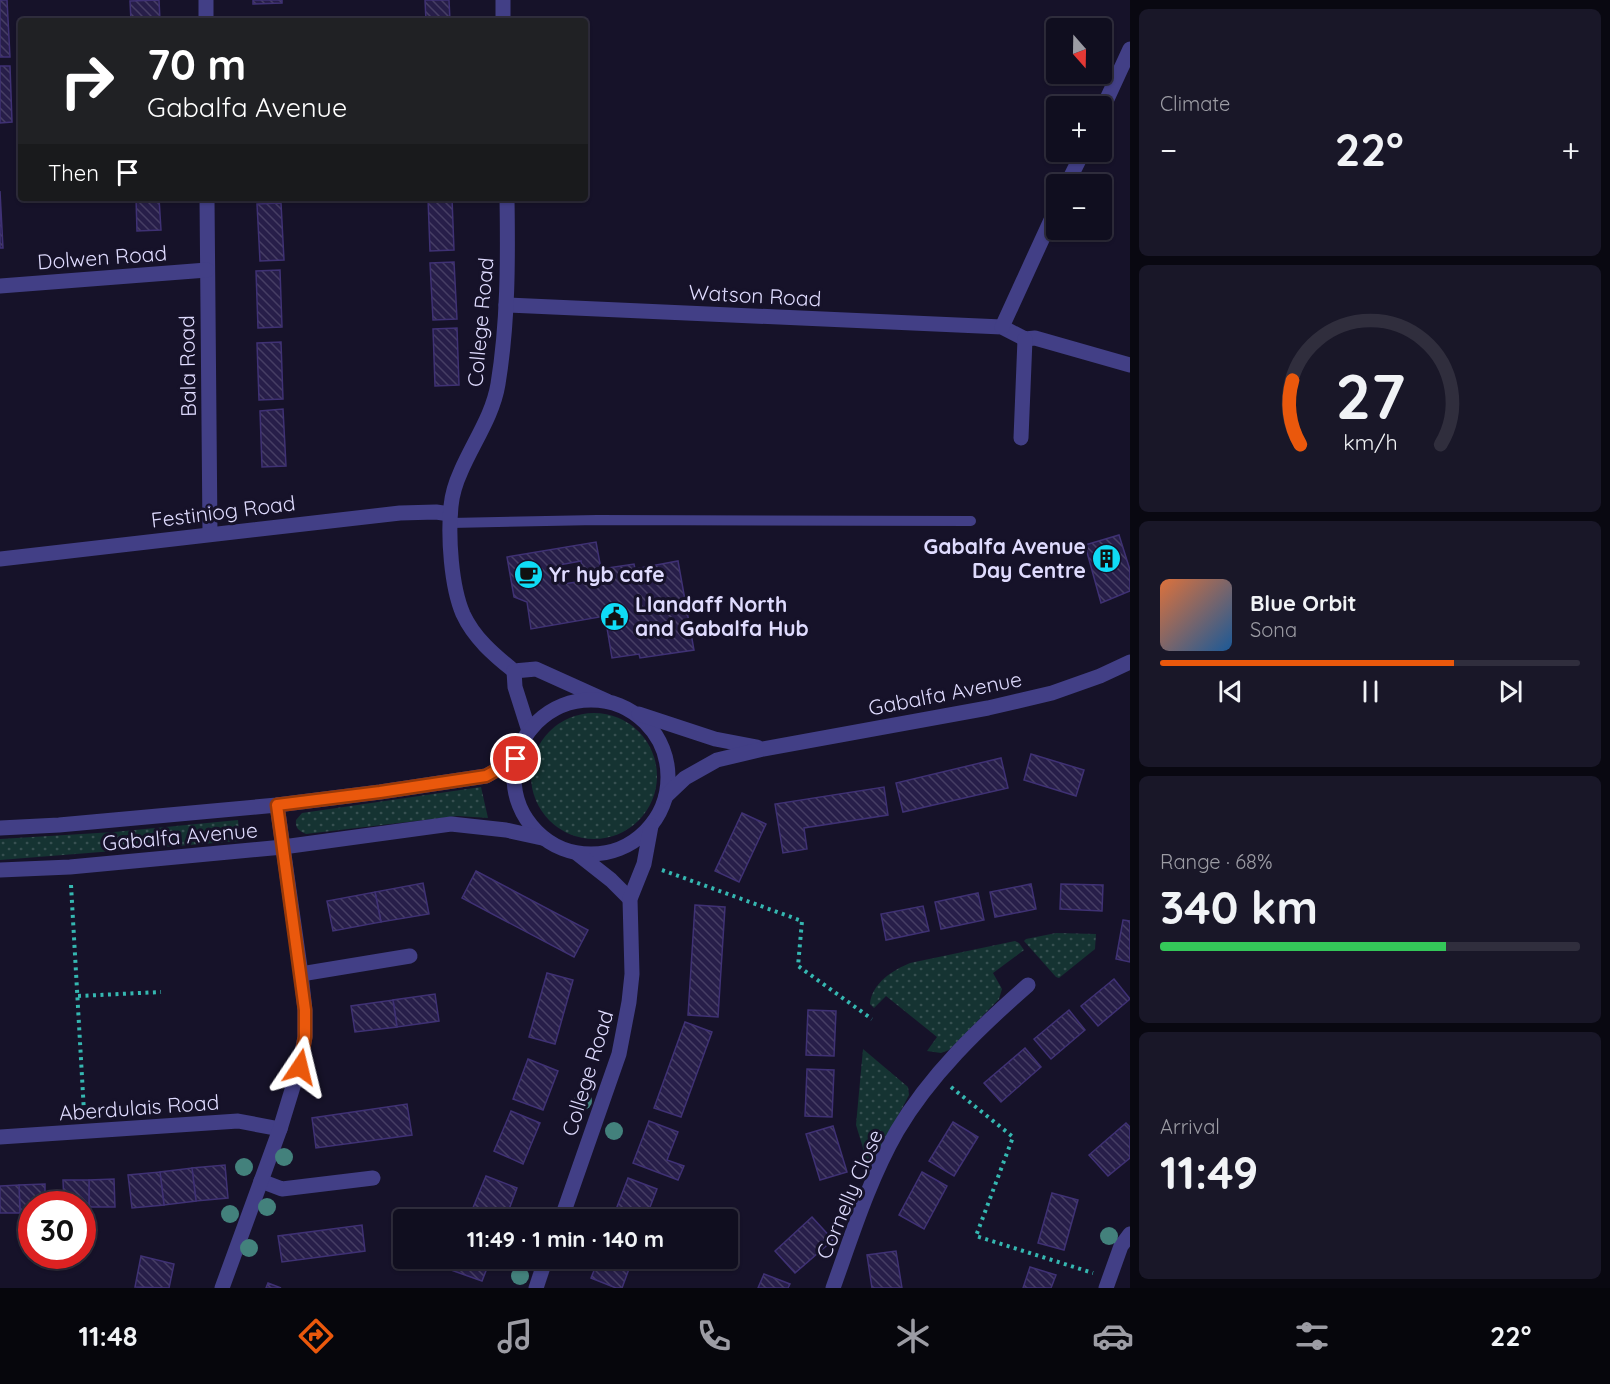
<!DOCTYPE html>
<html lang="en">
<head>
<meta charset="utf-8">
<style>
	:root { --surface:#100e1f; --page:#191728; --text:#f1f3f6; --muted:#9c9ca4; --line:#302e3d; --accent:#ea580c }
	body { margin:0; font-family:Quicksand,sans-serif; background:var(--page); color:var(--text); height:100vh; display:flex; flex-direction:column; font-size:22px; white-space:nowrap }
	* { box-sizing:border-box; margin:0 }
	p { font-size:20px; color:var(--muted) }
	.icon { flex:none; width:33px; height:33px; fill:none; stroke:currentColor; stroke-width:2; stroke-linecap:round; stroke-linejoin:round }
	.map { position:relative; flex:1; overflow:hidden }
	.sheet { display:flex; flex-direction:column; gap:9px; padding:9px; background:#090811; width:480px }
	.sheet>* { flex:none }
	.banner { position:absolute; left:18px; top:18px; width:570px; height:183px; border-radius:6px; box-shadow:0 2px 4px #0004,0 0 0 2px var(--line); background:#202124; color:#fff; overflow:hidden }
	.needle { width:39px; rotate:160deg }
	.buttons { position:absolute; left:1046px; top:18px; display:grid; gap:12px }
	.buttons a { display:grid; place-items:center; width:66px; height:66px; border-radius:6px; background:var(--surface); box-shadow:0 2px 4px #0004,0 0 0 2px var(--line); font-size:30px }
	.speed { position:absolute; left:18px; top:1191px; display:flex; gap:12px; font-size:30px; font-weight:700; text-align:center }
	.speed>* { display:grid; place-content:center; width:78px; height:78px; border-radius:50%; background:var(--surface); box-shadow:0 2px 4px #0004,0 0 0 2px var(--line); line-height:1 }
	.speed .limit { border:9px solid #d22; background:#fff; color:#111 }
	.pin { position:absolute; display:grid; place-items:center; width:51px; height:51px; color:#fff; margin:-26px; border:3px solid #fff; border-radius:50%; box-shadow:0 2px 6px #0007 }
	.me { position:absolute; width:66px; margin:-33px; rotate:10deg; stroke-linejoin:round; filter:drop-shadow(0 0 4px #0008) }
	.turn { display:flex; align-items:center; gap:21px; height:126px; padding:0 30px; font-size:27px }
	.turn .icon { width:78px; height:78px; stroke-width:2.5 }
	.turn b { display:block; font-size:42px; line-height:51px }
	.then { display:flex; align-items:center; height:57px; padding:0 30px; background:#0003; gap:12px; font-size:22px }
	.big { font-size:45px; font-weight:700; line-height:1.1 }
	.sheet .card { flex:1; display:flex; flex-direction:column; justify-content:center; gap:9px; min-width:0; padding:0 21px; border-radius:9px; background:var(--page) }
	.sheet .dial { align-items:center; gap:0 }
	.dial svg { height:156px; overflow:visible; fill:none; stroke:var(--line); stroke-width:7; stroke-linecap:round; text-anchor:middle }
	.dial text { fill:var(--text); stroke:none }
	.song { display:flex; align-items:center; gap:18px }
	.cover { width:72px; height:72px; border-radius:9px; background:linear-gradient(135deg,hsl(20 70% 55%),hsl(210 70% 35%)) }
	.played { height:6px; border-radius:3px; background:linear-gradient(90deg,var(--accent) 70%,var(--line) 70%) }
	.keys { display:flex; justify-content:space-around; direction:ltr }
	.heat { display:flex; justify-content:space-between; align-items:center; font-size:33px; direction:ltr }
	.charge { height:9px; border-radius:4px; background:linear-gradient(90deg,#34c759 68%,var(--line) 0) }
	.trip { position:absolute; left:393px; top:1209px; width:345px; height:60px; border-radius:6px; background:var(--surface); box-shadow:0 2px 4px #0004,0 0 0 2px var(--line); font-weight:700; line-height:60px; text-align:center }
	.dock { display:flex; height:96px; justify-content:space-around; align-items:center; background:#06060c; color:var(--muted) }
	.dock .icon { width:42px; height:42px }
	.dock .on { color:var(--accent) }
	.dock b { font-size:27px; color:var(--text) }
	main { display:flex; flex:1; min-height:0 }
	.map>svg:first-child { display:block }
	.grass { fill:url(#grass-dots) }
	.building { fill:url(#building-back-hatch); stroke:#3f3174; stroke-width:1.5; fill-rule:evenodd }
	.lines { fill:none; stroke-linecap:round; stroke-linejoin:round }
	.path { stroke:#35b7b1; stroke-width:4; stroke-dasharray:3 4.5; stroke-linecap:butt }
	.service { stroke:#423f86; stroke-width:10 }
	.minor { stroke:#423f86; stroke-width:15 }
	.tertiary { stroke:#423f86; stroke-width:15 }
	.tree { fill:#43817c }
	.route-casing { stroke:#983908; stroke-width:15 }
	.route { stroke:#ea580c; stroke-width:10 }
	.labels { text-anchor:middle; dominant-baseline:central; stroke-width:6; stroke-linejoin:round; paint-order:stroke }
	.street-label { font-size:21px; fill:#dfdbfe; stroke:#161229 }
	.poi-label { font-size:21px; font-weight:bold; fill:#dfdbfe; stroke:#161229; text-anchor:start }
</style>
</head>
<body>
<main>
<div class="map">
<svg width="1130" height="1288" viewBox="0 0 1130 1288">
	<defs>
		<pattern id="grass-dots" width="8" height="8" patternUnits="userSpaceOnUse" patternTransform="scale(1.5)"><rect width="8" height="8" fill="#153332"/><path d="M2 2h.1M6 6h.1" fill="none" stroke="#375051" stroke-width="1.8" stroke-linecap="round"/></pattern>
		<pattern id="building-back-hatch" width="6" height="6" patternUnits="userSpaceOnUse" patternTransform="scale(1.5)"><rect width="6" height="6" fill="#271e49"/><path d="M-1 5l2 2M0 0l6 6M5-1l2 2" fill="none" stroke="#463e64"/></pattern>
	</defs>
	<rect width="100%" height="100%" fill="#161229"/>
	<g class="grass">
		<circle cx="594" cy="776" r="63"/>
		<path d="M481 787 488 818 458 816 306 834C299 831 295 828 296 820L302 813Z"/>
		<path d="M238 820 240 841 0 860V839L114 832Z"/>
		<path d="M1056 933 1096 934 1095 949 1059 978 1056 977 1024 941 1026 939Z"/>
		<path d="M1015 941 1019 943 1024 950 993 973 1002 989 999 999 949 1050 941 1053 927 1051 937 1037 886 996 874 1008 870 1004C872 983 893 970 910 963Z"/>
		<path d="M863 1049 908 1087 909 1095 872 1165 867 1161 856 1125Z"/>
	</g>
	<g class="building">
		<path d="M0 0H7L10 57H0Z"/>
		<path d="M159 0 160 21H131L130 1Z"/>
		<path d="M253 0H282V3L253 4Z"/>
		<path d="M425 0H449L450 21H426Z"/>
		<path d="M0 66H10L12 122 0 123Z"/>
		<path d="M0 191 3 248H0Z"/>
		<path d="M136 198H159L161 230 137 231Z"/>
		<path d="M428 198H452L454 250 430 251Z"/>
		<path d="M281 203 284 260 260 261 257 204Z"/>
		<path d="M454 262 457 319 433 320 430 263Z"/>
		<path d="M280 270 282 327 258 328 256 271Z"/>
		<path d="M457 328 459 385 435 386 433 329Z"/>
		<path d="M281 342 283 399 259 400 257 343Z"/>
		<path d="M283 409 286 466 262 467 260 411Z"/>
		<path d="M1119 535 1130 570V591L1101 603 1085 545Z"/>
		<path d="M596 542 601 569 634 564 635 569 678 561 694 650 640 658 639 654 612 658 605 616 531 629 527 602 514 597 507 557ZM581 561 584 581 563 584 559 565Z"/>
		<path d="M1031 754 1084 770 1076 796 1024 780Z"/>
		<path d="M1001 758 1008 788 903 812 896 783Z"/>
		<path d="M884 787 888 815 804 828 807 849 783 853 775 804Z"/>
		<path d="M742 813 766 824 739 882 715 871Z"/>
		<path d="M476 871 588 930 574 957 462 898Z"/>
		<path d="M423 883 429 914 381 922 375 892Z"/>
		<path d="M1031 884 1036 909 995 917 990 892Z"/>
		<path d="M1061 884 1103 885 1102 911 1060 909Z"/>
		<path d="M375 892 381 922 333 931 327 901Z"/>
		<path d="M978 893 984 920 941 929 935 902Z"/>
		<path d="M695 905 725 907 718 1017 688 1015Z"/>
		<path d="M923 906 929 931 886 940 881 914Z"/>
		<path d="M1123 920 1130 921V962L1116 959Z"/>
		<path d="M547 973 573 980 555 1044 529 1037Z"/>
		<path d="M1114 979 1130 999 1098 1026 1081 1006Z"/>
		<path d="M435 994 439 1021 397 1027 393 1000Z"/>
		<path d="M393 1000 397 1027 355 1032 351 1006Z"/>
		<path d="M808 1010 836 1011 834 1056 806 1055Z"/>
		<path d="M1069 1010 1085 1030 1051 1059 1034 1039Z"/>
		<path d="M685 1022 712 1032 681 1117 654 1108Z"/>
		<path d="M1025 1048 1041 1067 1001 1102 984 1083Z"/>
		<path d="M528 1059 558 1071 543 1110 513 1099Z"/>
		<path d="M807 1069 834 1070 832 1117 805 1116Z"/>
		<path d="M407 1104 412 1135 316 1148 312 1118Z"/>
		<path d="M511 1111 540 1123 523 1164 494 1151Z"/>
		<path d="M649 1121 678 1132 667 1160 684 1166 678 1180 633 1163Z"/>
		<path d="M953 1122 978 1137 954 1176 929 1161Z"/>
		<path d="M1126 1123 1130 1127V1158L1108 1176 1089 1155Z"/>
		<path d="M833 1126 847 1172 820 1180 806 1134Z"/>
		<path d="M225 1165 228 1198 196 1201 192 1168Z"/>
		<path d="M192 1168 196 1201 164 1205 160 1172Z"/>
		<path d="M160 1172 164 1205 132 1208 128 1175Z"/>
		<path d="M922 1172 947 1186 924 1229 899 1215Z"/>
		<path d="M486 1176 517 1188 505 1220H481L470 1215Z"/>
		<path d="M628 1178 657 1189 645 1220H612Z"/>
		<path d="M114 1179 115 1207H89V1180Z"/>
		<path d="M63 1180H89V1207L82 1208V1204H64Z"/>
		<path d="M45 1184V1204H32V1212L20 1213 19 1185Z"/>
		<path d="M19 1185 20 1213H0V1186Z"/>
		<path d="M1052 1193 1078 1200 1064 1250 1038 1243Z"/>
		<path d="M812 1217 833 1240 795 1273 775 1251Z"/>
		<path d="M362 1225 365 1251 282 1262 278 1236Z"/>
		<path d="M896 1251 902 1288H872L867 1255Z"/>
		<path d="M141 1256 174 1264 169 1288 135 1287Z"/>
		<path d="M455 1258H491L482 1281 451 1270Z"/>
		<path d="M599 1258H633L622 1288H616L591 1278Z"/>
		<path d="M1030 1267 1056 1275 1051 1288H1023Z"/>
		<path d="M764 1274 790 1284 788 1288H758Z"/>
		<path d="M268 1283 281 1288H266Z"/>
	</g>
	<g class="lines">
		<g class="path">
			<path d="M662 870 802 921 798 966 872 1019"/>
			<path d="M71 885 84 1112"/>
			<path d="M78 996 161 992"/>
			<path d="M951 1087 1013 1137 976 1236 1093 1273"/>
		</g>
		<path class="service" d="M450 523 597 520 971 521"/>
		<g class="minor">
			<path d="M206 0V21"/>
			<path d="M1101 112 1130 49"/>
			<path d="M1067 184 1083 152"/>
			<path d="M207 198 210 534"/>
			<path d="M0 286 207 270"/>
			<path d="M506 305 1002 327 1025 339 1035 338 1130 365"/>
			<path d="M1002 327 1056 209"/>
			<path d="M1021 438 1025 339"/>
			<path d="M0 559 400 513 436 512 450 514"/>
			<path d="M301 974 410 956"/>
			<path d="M0 1137 238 1121 280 1129"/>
			<path d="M261 1181 282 1189 373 1178"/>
			<path d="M222 1288 280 1129 299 1067 305 1037V1010L301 974 277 805"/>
			<path d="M833 1288C852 1235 869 1180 897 1131 930 1075 979 1028 1028 985"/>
			<path d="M1106 1288 1121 1246 1130 1234"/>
		</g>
		<g class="tertiary">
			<path d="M503 0V21"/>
			<path d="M507 198C508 260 508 323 498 384 493 415 473 443 461 471 456 482 452 495 451 506 448 537 451 586 463 614 474 638 494 655 514 671L536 669 607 701"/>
			<path d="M514 671 515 687 529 731"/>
			<circle cx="591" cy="777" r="77"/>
			<path d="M639 714 715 739 757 747"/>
			<path d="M666 796 685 778 717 760 763 749 988 708 1052 693 1100 676 1130 662"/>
			<path d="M0 828 59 825 277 805 380 792 486 776 516 759"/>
			<path d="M578 854 611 880 630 899"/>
			<path d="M0 870 70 867 283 847 451 824 506 830 542 838"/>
			<path d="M561 1220 619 1054 629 1002 632 974 630 899 644 864 651 826"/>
			<path d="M536 1288 546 1258"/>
		</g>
	</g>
	<g class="tree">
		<circle cx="583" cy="1101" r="9"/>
		<circle cx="614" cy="1131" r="9"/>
		<circle cx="284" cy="1157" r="9"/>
		<circle cx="244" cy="1167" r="9"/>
		<circle cx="267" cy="1207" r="9"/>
		<circle cx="230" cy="1214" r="9"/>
		<circle cx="1109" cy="1236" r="9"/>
		<circle cx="249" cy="1248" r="9"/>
		<circle cx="520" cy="1276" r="9"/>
	</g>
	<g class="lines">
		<defs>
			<path id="route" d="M300 1067 305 1037V1010L277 805 380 792 486 776 516 759"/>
		</defs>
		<use href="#route" class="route-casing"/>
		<use href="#route" class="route"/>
	</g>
	<defs>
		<symbol id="building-disc" viewBox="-11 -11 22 22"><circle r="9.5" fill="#0fdcf6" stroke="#161229"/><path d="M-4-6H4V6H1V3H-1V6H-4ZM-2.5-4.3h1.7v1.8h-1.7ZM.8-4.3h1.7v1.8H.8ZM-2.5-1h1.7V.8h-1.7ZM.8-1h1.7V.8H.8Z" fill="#111"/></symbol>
		<symbol id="cafe-disc" viewBox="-11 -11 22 22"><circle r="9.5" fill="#0fdcf6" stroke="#161229"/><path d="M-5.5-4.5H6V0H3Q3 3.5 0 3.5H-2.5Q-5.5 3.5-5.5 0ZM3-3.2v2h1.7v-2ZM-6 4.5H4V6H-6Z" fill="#111"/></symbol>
		<symbol id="civic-disc" viewBox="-11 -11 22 22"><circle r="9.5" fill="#0fdcf6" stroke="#161229"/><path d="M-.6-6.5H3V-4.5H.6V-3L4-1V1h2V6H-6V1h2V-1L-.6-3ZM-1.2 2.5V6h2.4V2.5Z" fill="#111"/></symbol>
	</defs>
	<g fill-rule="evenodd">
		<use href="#building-disc" x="1090" y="542" width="33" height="33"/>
		<use href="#cafe-disc" x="512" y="558" width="33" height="33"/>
		<use href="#civic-disc" x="598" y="600" width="33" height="33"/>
	</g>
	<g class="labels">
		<g class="street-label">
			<text transform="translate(102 257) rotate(-4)">Dolwen Road</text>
			<text transform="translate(755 295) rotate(3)">Watson Road</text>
			<text transform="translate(480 322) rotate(-85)">College Road</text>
			<text transform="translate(187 366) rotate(-91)">Bala Road</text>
			<text transform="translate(223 511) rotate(-7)">Festiniog Road</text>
			<text transform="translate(945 693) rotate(-11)">Gabalfa Avenue</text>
			<text transform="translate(180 836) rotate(-5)">Gabalfa Avenue</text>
			<text transform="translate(587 1073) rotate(-73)">College Road</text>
			<text transform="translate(139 1107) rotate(-4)">Aberdulais Road</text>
			<text transform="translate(849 1194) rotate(-67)">Cornelly Close</text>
		</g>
		<g class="poi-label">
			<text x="1086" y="546" text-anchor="end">Gabalfa Avenue<tspan x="1086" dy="24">Day Centre</tspan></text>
			<text x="549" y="574">Yr hyb cafe</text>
			<text x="635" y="604">Llandaff North<tspan x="635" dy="24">and Gabalfa Hub</tspan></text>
		</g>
	</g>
</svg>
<div class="buttons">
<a><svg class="needle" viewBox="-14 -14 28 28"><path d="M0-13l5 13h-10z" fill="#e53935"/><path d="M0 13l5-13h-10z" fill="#9c9ca4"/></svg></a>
<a>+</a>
<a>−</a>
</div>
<div class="speed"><div class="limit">30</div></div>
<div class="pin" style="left:516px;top:759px;background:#d93025"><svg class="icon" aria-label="arrive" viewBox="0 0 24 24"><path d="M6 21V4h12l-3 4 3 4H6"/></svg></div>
<svg class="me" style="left:300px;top:1067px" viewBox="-20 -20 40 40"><path d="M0-17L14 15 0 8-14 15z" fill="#ea580c" stroke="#fff" stroke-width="4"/></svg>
<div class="trip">11:49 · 1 min · 140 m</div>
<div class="banner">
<div class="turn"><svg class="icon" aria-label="right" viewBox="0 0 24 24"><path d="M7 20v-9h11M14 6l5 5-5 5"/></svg><div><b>70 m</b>Gabalfa Avenue</div></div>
<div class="then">Then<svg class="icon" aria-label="arrive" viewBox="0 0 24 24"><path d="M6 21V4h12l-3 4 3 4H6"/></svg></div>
</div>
</div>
<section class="sheet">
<div class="card"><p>Climate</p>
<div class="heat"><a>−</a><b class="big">22°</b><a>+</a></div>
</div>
<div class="card dial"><svg viewBox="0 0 100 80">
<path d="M14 69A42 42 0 1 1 86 69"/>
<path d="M14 69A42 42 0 0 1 10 36" stroke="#ea580c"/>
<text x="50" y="56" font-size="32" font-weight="700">27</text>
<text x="50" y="72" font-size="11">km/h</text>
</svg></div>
<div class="card">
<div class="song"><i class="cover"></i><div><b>Blue Orbit</b><p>Sona</p></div></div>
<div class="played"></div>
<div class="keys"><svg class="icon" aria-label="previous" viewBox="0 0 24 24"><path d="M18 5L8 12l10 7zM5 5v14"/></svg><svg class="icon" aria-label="pause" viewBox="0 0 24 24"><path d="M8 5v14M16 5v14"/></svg><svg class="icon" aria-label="next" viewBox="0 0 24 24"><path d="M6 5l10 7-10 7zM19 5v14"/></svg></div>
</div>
<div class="card"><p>Range · 68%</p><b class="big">340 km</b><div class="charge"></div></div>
<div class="card"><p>Arrival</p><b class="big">11:49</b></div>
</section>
</main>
<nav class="dock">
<b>11:48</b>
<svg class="icon on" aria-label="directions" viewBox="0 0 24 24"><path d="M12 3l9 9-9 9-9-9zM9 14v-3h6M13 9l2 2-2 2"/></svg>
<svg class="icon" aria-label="music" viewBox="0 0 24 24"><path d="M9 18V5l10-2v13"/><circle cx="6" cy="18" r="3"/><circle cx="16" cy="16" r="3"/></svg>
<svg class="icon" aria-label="phone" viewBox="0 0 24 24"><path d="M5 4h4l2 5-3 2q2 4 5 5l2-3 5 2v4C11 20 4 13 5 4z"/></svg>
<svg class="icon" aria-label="climate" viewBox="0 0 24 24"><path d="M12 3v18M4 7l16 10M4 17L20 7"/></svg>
<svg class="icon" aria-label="car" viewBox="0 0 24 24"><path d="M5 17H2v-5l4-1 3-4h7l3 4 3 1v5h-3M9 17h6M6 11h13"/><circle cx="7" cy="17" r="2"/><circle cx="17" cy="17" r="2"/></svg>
<svg class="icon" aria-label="filters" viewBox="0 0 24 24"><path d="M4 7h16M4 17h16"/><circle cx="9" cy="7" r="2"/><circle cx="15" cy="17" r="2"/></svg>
<b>22°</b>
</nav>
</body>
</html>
